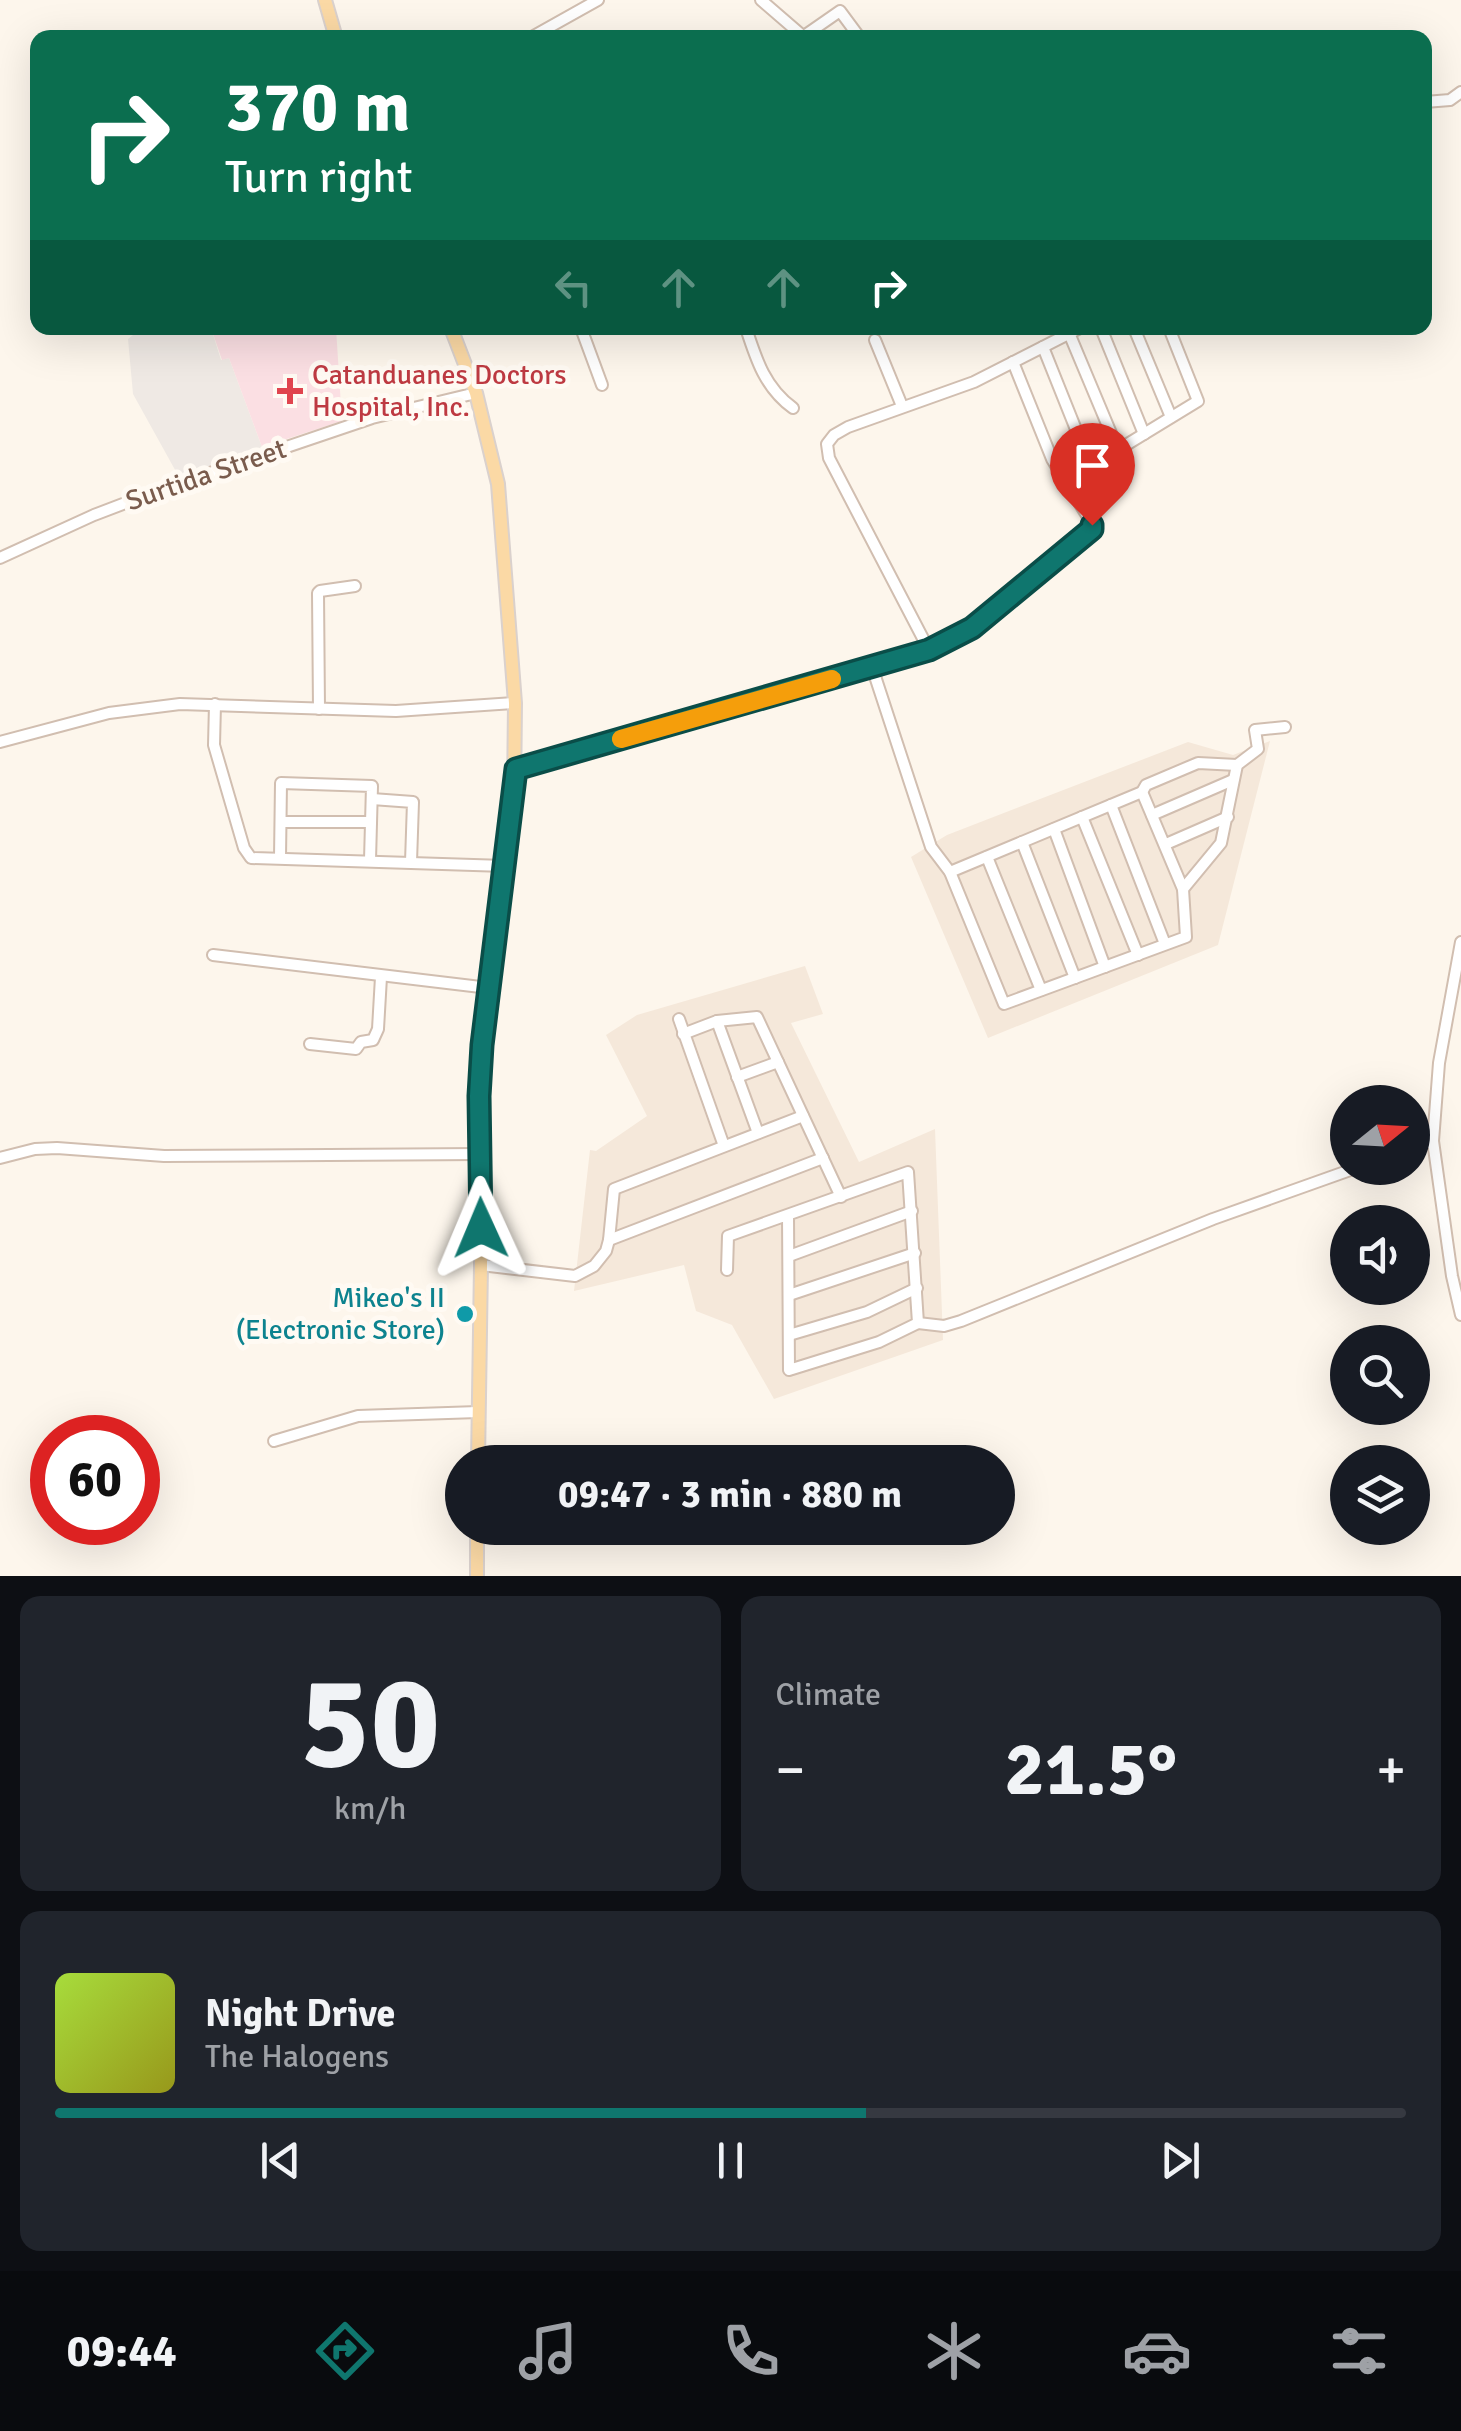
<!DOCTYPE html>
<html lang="en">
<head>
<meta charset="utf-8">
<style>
	:root { --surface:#171b24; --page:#20242c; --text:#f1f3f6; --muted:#9ea1a6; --line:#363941; --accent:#0f766e }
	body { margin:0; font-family:Signika,sans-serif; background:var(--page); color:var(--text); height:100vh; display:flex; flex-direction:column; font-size:38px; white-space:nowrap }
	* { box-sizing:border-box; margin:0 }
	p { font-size:32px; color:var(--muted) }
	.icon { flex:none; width:55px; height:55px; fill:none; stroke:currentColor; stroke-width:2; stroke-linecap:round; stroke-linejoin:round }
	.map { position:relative; height:1576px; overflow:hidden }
	.panel { display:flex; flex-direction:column; gap:20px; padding:20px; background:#0d0f14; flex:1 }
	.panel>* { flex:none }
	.banner { position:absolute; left:30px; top:30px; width:1402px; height:305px; border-radius:20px; box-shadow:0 10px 40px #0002; background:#0b6e4f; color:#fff; overflow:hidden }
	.needle { width:65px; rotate:72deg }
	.tools { position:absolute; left:1330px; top:1085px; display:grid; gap:20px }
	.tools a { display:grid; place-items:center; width:100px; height:100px; border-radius:50%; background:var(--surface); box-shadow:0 10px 40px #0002; font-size:50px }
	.speed { position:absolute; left:30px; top:1415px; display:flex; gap:20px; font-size:50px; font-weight:700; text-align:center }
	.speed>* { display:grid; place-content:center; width:130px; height:130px; border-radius:50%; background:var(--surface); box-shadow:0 10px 40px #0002; line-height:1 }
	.speed .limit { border:15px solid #d22; background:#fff; color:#111 }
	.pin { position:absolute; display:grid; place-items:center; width:85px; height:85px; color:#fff; margin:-102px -42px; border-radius:50% 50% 50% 0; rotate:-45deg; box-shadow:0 0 10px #0007 }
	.pin .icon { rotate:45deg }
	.me { position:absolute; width:110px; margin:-55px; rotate:359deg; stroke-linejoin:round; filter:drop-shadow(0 0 8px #0008) }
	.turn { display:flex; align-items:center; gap:35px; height:210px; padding:0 30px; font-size:45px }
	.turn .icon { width:130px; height:130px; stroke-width:2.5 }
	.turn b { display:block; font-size:70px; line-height:85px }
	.lanes { display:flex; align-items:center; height:95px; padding:0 30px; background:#0003; justify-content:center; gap:50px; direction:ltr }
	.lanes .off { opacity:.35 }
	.big { font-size:75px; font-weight:800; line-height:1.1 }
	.panel .tile { flex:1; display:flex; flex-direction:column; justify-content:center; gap:15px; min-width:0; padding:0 35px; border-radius:20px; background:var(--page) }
	.panel .dial { align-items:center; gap:0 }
	.dial b { font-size:130px; line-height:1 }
	.song { display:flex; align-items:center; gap:30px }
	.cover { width:120px; height:120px; border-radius:15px; background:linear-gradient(135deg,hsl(80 70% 55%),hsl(60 70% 35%)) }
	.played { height:10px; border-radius:5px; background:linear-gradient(90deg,var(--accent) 60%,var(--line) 60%) }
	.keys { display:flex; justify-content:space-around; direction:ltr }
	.heat { display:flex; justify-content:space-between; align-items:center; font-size:55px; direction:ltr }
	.panel .tiles { flex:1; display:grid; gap:20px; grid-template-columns:1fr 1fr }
	.tile:last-child { grid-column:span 2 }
	.trip { position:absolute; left:445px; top:1445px; width:570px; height:100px; border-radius:50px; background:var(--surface); box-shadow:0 10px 40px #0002; font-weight:800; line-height:100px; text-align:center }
	.dock { display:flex; height:160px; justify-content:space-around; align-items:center; background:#090b0e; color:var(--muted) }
	.dock .icon { width:70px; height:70px }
	.dock .active { color:var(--accent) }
	.dock b { font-size:45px; color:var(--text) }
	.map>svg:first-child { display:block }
	.residential { fill:#f5e8da }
	.industrial { fill:#efe9e4 }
	.medical { fill:#fbdfe3 }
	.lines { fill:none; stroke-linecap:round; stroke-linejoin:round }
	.minor-casing { stroke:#d1beb0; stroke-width:14 }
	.major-casing { stroke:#dad1cd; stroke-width:16 }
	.minor { stroke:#fff; stroke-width:10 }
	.major { stroke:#fbd9a5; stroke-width:12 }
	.route-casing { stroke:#0a4d48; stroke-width:25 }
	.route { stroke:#0f766e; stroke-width:18 }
	.slow { stroke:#f59e0b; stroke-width:18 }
	.health-dot { fill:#e0444e; stroke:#fffaf3; stroke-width:4 }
	.culture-dot { fill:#0f9aa8; stroke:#fffaf3; stroke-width:4 }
	.labels { text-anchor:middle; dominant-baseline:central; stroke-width:10; stroke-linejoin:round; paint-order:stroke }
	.health-label { font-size:28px; fill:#be3a42; stroke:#fffaf3; text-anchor:start }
	.street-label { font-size:28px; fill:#7a5c4d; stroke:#fffaf3 }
	.culture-label { font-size:28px; fill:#0d838f; stroke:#fffaf3; text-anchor:end }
</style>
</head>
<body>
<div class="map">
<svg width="1461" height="1576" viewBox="0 0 1461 1576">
	<rect width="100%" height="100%" fill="#fdf6ec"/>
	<g class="residential">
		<path d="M1270 741 1218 945 988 1038 911 857 947 835 1188 742 1233 755Z"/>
		<path d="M805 966 823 1014 791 1023 859 1162 935 1129 943 1340 774 1399 732 1325 696 1311 684 1265 574 1291 590 1150 596 1151 647 1116 606 1035 637 1015Z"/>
	</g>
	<path class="industrial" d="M142 328H211L221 360 229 358 262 447 179 477 133 394 128 339Z"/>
	<path class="medical" d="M211 328H336L342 421 262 447 229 358 222 360Z"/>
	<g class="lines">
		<defs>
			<g id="minor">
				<path d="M761 0 805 38"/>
				<path d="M804 36 840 11 860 38"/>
				<path d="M530 38 598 0"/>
				<path d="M1425 102 1450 100 1461 92"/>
				<path d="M581 328 602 385"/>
				<path d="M746 328C756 359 765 388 793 408"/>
				<path d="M1101 328 1144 434"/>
				<path d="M1134 328 1171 417"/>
				<path d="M1069 333 1118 450"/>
				<path d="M875 340 902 406"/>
				<path d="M1043 347 1089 462 1103 459 1198 401 1169 328"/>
				<path d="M1063 478 1089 462"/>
				<path d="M0 558 94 515 157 491 372 418 476 393"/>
				<path d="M929 650 829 458 827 444 834 435 848 427 974 382 1080 328"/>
				<path d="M872 667 931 847 950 872 1004 1004 1186 937 1183 889 1142 792"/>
				<path d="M215 704 214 745 244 848 251 858 505 866"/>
				<path d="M319 709 318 593 320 591 355 586"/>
				<path d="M0 742 109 713 180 704 396 711 515 703"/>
				<path d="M515 769 913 656 973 628 1069 549 1093 525 1052 459 1013 362"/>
				<path d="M372 799 413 802 411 862"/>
				<path d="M1111 805 1165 944"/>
				<path d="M1152 815 1233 780"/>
				<path d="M1082 817 1138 955"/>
				<path d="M281 822H371"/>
				<path d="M1054 829 1105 967"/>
				<path d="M1022 842 1075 978"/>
				<path d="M1166 844 1228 817"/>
				<path d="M280 857 281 783 372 786 370 860"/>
				<path d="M987 857 1041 990"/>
				<path d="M950 872 1142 792 1146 785 1198 763 1237 765"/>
				<path d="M1183 889 1221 843 1237 765 1258 749 1255 730 1285 727"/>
				<path d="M1461 942 1439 1063 1433 1141 1452 1276 1461 1315"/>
				<path d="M213 955 489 988"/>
				<path d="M679 1019 724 1146"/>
				<path d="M717 1021 758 1133"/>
				<path d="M683 1034 717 1021 757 1017 841 1197"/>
				<path d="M310 1044 356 1049 361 1042 373 1040 378 1029 381 977"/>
				<path d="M737 1077 778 1062"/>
				<path d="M1412 1148 1433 1141"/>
				<path d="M0 1158 35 1149 57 1148 164 1156 480 1154"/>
				<path d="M609 1240 823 1158"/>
				<path d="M789 1256 912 1211"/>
				<path d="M481 1265 575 1276 594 1266 606 1251 609 1240 614 1189 803 1116"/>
				<path d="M727 1270 728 1236 908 1172 918 1323 879 1342 789 1370 788 1216"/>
				<path d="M789 1295 915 1253"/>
				<path d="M918 1323 944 1326 961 1321 1213 1219 1356 1168"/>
				<path d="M789 1335 867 1312 917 1288"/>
				<path d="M274 1441 358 1416 478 1412"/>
			</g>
			<g id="major">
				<path d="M325 0 336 38"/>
				<path d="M451 328 476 393 498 484 515 703 514 796 482 1045 479 1097 481 1265 478 1462"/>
				<path d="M477 1576V1528"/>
			</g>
		</defs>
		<use href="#minor" class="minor-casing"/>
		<use href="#major" class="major-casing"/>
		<use href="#minor" class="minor"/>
		<use href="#major" class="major"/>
	</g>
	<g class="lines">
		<defs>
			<path id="route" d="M481 1228 479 1096 482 1045 516 769 929 650 972 628 1092 529V525"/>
		</defs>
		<use href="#route" class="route-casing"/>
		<use href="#route" class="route"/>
		<path class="slow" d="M621 739 832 679"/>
	</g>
	<path class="health-dot" d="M285 376h10v10h10v10h-10v10h-10v-10h-10v-10h10z"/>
	<circle class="culture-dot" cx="465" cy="1314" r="10"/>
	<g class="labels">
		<g class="health-label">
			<text x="312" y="375">Catanduanes Doctors<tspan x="312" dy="32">Hospital, Inc.</tspan></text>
		</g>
		<g class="street-label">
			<text transform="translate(206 475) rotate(-19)">Surtida Street</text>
		</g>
		<g class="culture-label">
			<text x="445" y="1298">Mikeo's II<tspan x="445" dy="32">(Electronic Store)</tspan></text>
		</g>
	</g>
</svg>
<div class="tools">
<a><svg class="needle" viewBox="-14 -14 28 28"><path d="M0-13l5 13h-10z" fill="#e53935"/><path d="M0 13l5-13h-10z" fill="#9ea1a6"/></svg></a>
<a><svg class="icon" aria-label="sound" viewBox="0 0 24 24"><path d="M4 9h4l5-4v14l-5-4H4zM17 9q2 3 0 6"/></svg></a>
<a><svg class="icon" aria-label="search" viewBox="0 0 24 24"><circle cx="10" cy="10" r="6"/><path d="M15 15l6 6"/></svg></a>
<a><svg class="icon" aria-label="layers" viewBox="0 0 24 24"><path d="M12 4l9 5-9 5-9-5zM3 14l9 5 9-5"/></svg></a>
</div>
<div class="speed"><div class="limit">60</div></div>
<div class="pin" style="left:1092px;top:525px;background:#d93025"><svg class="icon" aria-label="arrive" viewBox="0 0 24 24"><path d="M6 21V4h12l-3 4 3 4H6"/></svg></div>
<svg class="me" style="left:481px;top:1228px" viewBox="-20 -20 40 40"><path d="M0-17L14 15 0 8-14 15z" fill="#0f766e" stroke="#fff" stroke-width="4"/></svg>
<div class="trip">09:47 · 3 min · 880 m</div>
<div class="banner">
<div class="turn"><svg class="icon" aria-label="right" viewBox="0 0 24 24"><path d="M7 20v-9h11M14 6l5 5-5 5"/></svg><div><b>370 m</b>Turn right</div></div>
<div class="lanes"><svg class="icon off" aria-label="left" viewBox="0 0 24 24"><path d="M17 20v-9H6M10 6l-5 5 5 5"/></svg><svg class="icon off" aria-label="ahead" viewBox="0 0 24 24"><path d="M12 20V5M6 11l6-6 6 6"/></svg><svg class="icon off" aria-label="ahead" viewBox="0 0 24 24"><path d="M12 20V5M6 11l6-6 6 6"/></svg><svg class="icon" aria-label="right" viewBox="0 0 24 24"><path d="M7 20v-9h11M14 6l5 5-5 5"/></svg></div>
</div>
</div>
<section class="panel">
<div class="tiles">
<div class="tile dial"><b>50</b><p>km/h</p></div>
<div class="tile"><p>Climate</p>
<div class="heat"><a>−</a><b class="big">21.5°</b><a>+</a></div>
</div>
<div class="tile">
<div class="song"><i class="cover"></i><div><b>Night Drive</b><p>The Halogens</p></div></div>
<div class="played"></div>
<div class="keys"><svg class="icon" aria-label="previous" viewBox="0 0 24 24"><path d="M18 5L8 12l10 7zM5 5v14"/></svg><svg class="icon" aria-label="pause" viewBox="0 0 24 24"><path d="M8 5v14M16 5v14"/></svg><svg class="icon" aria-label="next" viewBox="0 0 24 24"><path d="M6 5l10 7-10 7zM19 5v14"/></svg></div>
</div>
</div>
</section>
<nav class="dock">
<b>09:44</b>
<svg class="icon active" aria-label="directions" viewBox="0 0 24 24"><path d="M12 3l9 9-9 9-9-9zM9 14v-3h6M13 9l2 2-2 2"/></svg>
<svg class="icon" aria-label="music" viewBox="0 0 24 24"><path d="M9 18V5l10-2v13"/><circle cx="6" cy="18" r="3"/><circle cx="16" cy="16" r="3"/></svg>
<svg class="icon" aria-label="phone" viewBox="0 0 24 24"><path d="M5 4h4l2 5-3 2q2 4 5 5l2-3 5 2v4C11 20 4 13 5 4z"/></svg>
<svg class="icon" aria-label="climate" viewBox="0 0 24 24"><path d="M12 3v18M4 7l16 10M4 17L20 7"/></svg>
<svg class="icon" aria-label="car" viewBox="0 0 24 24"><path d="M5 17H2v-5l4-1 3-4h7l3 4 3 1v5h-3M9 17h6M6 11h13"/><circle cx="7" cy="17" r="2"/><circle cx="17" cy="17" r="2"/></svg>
<svg class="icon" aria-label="filters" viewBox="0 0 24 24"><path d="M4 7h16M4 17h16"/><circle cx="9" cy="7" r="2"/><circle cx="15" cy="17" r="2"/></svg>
</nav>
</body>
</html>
